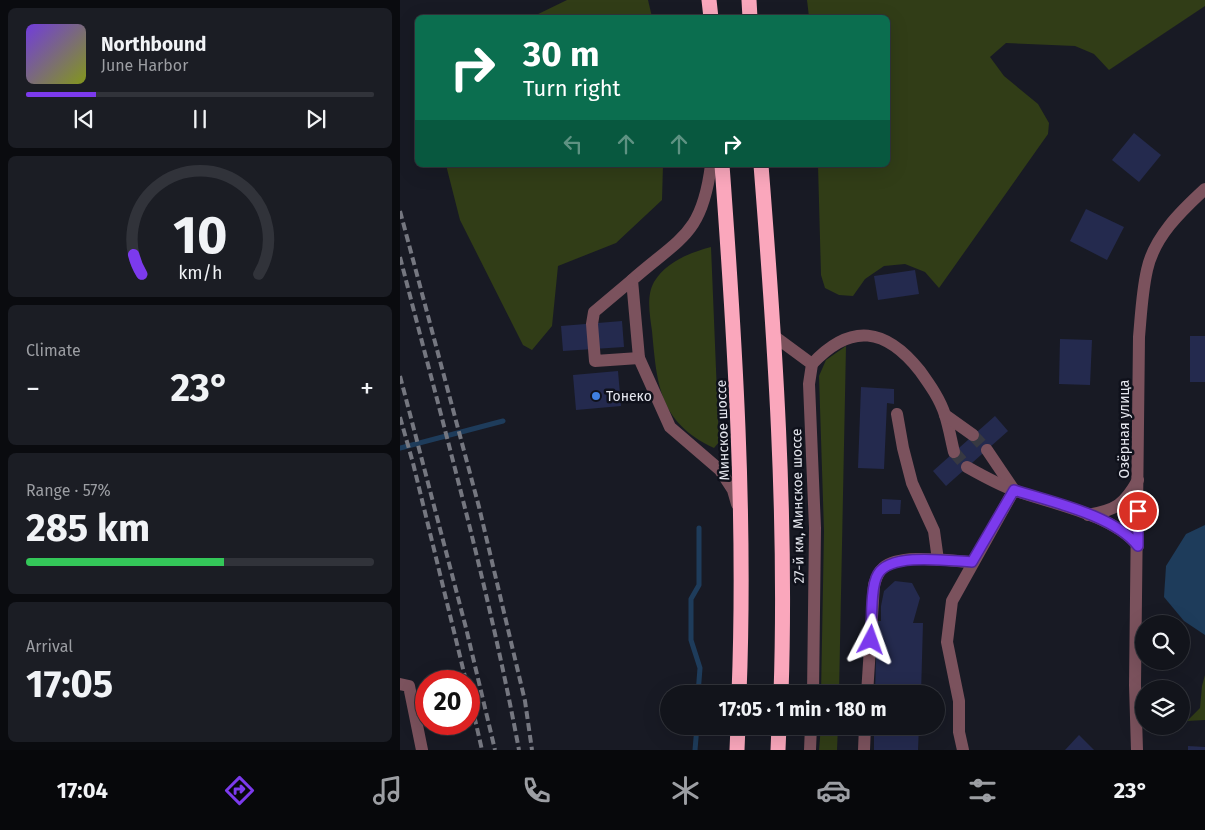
<!DOCTYPE html>
<html lang="en">
<head>
<meta charset="utf-8">
<style>
	:root { --surface:#12141b; --page:#1b1d24; --text:#f1f3f6; --muted:#9c9ea3; --line:#31333a; --accent:#7c3aed }
	body { margin:0; font-family:"Fira Sans",sans-serif; background:var(--page); color:var(--text); height:100vh; display:flex; flex-direction:column; font-size:19px; white-space:nowrap }
	* { box-sizing:border-box; margin:0 }
	p { font-size:16px; color:var(--muted) }
	.icon { flex:none; width:28px; height:28px; fill:none; stroke:currentColor; stroke-width:2; stroke-linecap:round; stroke-linejoin:round }
	.map { position:relative; flex:1; overflow:hidden }
	.details { display:flex; flex-direction:column; gap:8px; padding:8px; background:#0a0b0f; width:400px }
	.details>* { flex:none }
	.banner { position:absolute; left:15px; top:15px; width:475px; height:152px; border-radius:8px; box-shadow:0 5px 20px #0002,0 0 0 1px var(--line); background:#0b6e4f; color:#fff; overflow:hidden }
	.controls { position:absolute; left:735px; top:615px; display:grid; gap:10px }
	.controls a { display:grid; place-items:center; width:55px; height:55px; border-radius:50%; background:var(--surface); box-shadow:0 5px 20px #0002,0 0 0 1px var(--line); font-size:25px }
	.speed { position:absolute; left:15px; top:670px; display:flex; gap:10px; font-size:25px; font-weight:700; text-align:center }
	.speed>* { display:grid; place-content:center; width:65px; height:65px; border-radius:50%; background:var(--surface); box-shadow:0 5px 20px #0002,0 0 0 1px var(--line); line-height:1 }
	.speed .limit { border:8px solid #d22; background:#fff; color:#111 }
	.pin { position:absolute; display:grid; place-items:center; width:42px; height:42px; color:#fff; margin:-21px; border:2px solid #fff; border-radius:50%; box-shadow:0 1px 5px #0007 }
	.me { position:absolute; width:55px; margin:-28px; rotate:4deg; stroke-linejoin:round; filter:drop-shadow(0 0 4px #0008) }
	.turn { display:flex; align-items:center; gap:18px; height:105px; padding:0 25px; font-size:22px }
	.turn .icon { width:65px; height:65px; stroke-width:2.5 }
	.turn b { display:block; font-size:35px; line-height:42px }
	.lanes { display:flex; align-items:center; height:48px; padding:0 25px; background:#0003; justify-content:center; gap:25px; direction:ltr }
	.lanes .off { opacity:.35 }
	.big { font-size:38px; font-weight:700; line-height:1.1 }
	.details .tile { flex:1; display:flex; flex-direction:column; justify-content:center; gap:8px; min-width:0; padding:0 18px; border-radius:8px; background:var(--page) }
	.details .dial { align-items:center; gap:0 }
	.dial svg { height:130px; overflow:visible; fill:none; stroke:var(--line); stroke-width:7; stroke-linecap:round; text-anchor:middle }
	.dial text { fill:var(--text); stroke:none }
	.song { display:flex; align-items:center; gap:15px }
	.cover { width:60px; height:60px; border-radius:8px; background:linear-gradient(135deg,hsl(260 70% 55%),hsl(70 70% 35%)) }
	.played { height:5px; border-radius:2px; background:linear-gradient(90deg,var(--accent) 20%,var(--line) 20%) }
	.keys { display:flex; justify-content:space-around; direction:ltr }
	.heat { display:flex; justify-content:space-between; align-items:center; font-size:28px; direction:ltr }
	.charge { height:8px; border-radius:4px; background:linear-gradient(90deg,#34c759 57%,var(--line) 0) }
	.trip { position:absolute; left:260px; top:685px; width:285px; height:50px; border-radius:25px; background:var(--surface); box-shadow:0 5px 20px #0002,0 0 0 1px var(--line); font-weight:700; line-height:50px; text-align:center }
	.tab-bar { display:flex; height:80px; justify-content:space-around; align-items:center; background:#07080b; color:var(--muted) }
	.tab-bar .icon { width:35px; height:35px }
	.tab-bar .current { color:var(--accent) }
	.tab-bar b { font-size:22px; color:var(--text) }
	main { display:flex; flex:1; min-height:0 }
	.map>svg:first-child { display:block }
	.green { fill:#313d17 }
	.water { fill:#1e3c5b }
	.lines { fill:none; stroke-linecap:round; stroke-linejoin:round }
	.stream { stroke:#1e3c5b; stroke-width:5 }
	.building { fill:#242a4e }
	.minor-tunnel { stroke:#373942; stroke-width:12; stroke-dasharray:12 6; stroke-linecap:butt }
	.minor { stroke:#7b525d; stroke-width:12 }
	.highway { stroke:#faa7bc; stroke-width:15 }
	.rail { stroke:#757780; stroke-width:4; stroke-dasharray:8 4; stroke-linecap:butt }
	.route-casing { stroke:#51269a; stroke-width:12 }
	.route { stroke:#7c3aed; stroke-width:9 }
	.shop-dot { fill:#3f7fe0; stroke:#0f111b; stroke-width:2 }
	.labels { text-anchor:middle; dominant-baseline:central; stroke-width:5; stroke-linejoin:round; paint-order:stroke }
	.poi-label { font-size:14px; fill:#e4e6ee; stroke:#0f111b; text-anchor:start }
	.street-label { font-size:14px; fill:#e4e6ee; stroke:#0f111b }
</style>
</head>
<body>
<main>
<section class="details">
<div class="tile">
<div class="song"><i class="cover"></i><div><b>Northbound</b><p>June Harbor</p></div></div>
<div class="played"></div>
<div class="keys"><svg class="icon" aria-label="previous" viewBox="0 0 24 24"><path d="M18 5L8 12l10 7zM5 5v14"/></svg><svg class="icon" aria-label="pause" viewBox="0 0 24 24"><path d="M8 5v14M16 5v14"/></svg><svg class="icon" aria-label="next" viewBox="0 0 24 24"><path d="M6 5l10 7-10 7zM19 5v14"/></svg></div>
</div>
<div class="tile dial"><svg viewBox="0 0 100 80">
<path d="M14 69A42 42 0 1 1 86 69"/>
<path d="M14 69A42 42 0 0 1 9 57" stroke="#7c3aed"/>
<text x="50" y="56" font-size="32" font-weight="700">10</text>
<text x="50" y="72" font-size="11">km/h</text>
</svg></div>
<div class="tile"><p>Climate</p>
<div class="heat"><a>−</a><b class="big">23°</b><a>+</a></div>
</div>
<div class="tile"><p>Range · 57%</p><b class="big">285 km</b><div class="charge"></div></div>
<div class="tile"><p>Arrival</p><b class="big">17:05</b></div>
</section>
<div class="map">
<svg width="805" height="750" viewBox="0 0 805 750">
	<rect width="100%" height="100%" fill="#181a24"/>
	<g class="green">
		<path d="M167 0H248L252 17H132Z"/>
		<path d="M407 0H805V6L709 70 694 54 675 46 606 43 590 57 604 76 638 104 649 123 648 134 539 288 525 272 505 264 484 266 465 279 453 296 439 295 425 288 421 275 418 165H488V18L409 17Z"/>
		<path d="M46 165H263L262 200 216 243 158 266 152 326 132 350 123 345 60 220Z"/>
		<path d="M311 247 319 442 314 448C259 422 257 385 252 331 250 316 246 296 254 282 266 262 289 253 311 247Z"/>
		<path d="M446 346 439 694H421L424 531 419 376 426 360Z"/>
		<path d="M805 675V720L787 721 800 708 802 686Z"/>
		<path d="M421 726H438L437 750H419Z"/>
	</g>
	<path class="water" d="M805 525V635L784 621 764 597 766 566 786 534Z"/>
	<g class="lines">
		<g class="stream">
			<path d="M0 448 103 421"/>
			<path d="M298 694 300 668 291 640V599L299 585V528"/>
			<path d="M295 750 297 726"/>
		</g>
	</g>
	<g class="building">
		<path d="M734 133 761 155 739 182 712 160Z"/>
		<path d="M686 209 724 227 707 260 670 241Z"/>
		<path d="M515 270 519 294 478 300 474 276Z"/>
		<path d="M222 321 224 347 163 351 161 326Z"/>
		<rect x="790" y="336" width="15" height="46"/>
		<path d="M660 339 692 340 690 385 659 384Z"/>
		<path d="M218 371 221 406 176 410 173 375Z"/>
		<path d="M461 387 494 389V404L487 403 484 469 458 468Z"/>
		<path d="M595 416 608 431 546 486 533 471Z"/>
		<path d="M482 499 501 500 500 514H482Z"/>
		<path d="M495 581 512 583 520 598 513 623H523L521 694H475L477 621H481V606L484 591Z"/>
		<path d="M474 726H519L518 750H474Z"/>
		<path d="M679 735 694 750H665Z"/>
		<path d="M788 746 805 747V750H788Z"/>
	</g>
	<g class="lines">
		<g class="minor-tunnel">
			<path d="M573 435 587 450"/>
			<path d="M554 452 567 467"/>
		</g>
		<g class="minor">
			<path d="M311 165C302 235 281 237 232 280L239 358 270 427 320 470 333 490 337 504"/>
			<path d="M232 280 194 312 192 324 195 361 239 358"/>
			<path d="M374 336 412 364 409 384 415 528 413 694"/>
			<path d="M412 364C451 322 486 328 520 371 530 385 540 399 545 415 549 427 551 440 554 452"/>
			<path d="M497 414 503 448 512 483 534 531 538 560"/>
			<path d="M545 415 573 435"/>
			<path d="M587 450 614 490"/>
			<path d="M567 467C583 476 599 485 616 491 653 504 714 515 738 546"/>
			<path d="M688 515C716 510 724 505 738 480"/>
			<path d="M0 684 9 686 22 750"/>
			<path d="M467 694 474 585C476 579 477 573 483 568 500 553 550 561 572 562"/>
			<path d="M410 750 411 726"/>
			<path d="M464 750 465 726"/>
			<path d="M563 750 559 732V701L547 642 552 601 614 490"/>
			<path d="M737 750 735 685 739 337C741 315 742 292 747 270 754 237 781 211 805 189"/>
		</g>
		<g class="highway">
			<path d="M309 0 311 18"/>
			<path d="M349 0 350 18"/>
			<path d="M322 165C335 342 346 516 339 694"/>
			<path d="M361 165C375 341 387 517 381 694"/>
			<path d="M337 750 338 726"/>
			<path d="M378 750 379 726"/>
		</g>
		<g class="rail">
			<path d="M0 211 79 507 125 701 132 750"/>
			<path d="M0 257C42 421 88 584 119 750"/>
			<path d="M0 376 66 628 95 750"/>
			<path d="M0 417 13 463 66 681"/>
			<path d="M69 693 82 750"/>
		</g>
	</g>
	<g class="lines">
		<defs>
			<path id="route" d="M471 640C472 623 470 587 478 574 491 552 550 561 572 562L614 490C651 502 714 515 738 546V511"/>
		</defs>
		<use href="#route" class="route-casing"/>
		<use href="#route" class="route"/>
	</g>
	<circle class="shop-dot" cx="196" cy="396" r="5"/>
	<g class="labels">
		<g class="poi-label">
			<text x="206" y="396">Тонеко</text>
		</g>
		<g class="street-label">
			<text transform="translate(724 429) rotate(-90)">Озёрная улица</text>
			<text transform="translate(323 430) rotate(-92)">Минское шоссе</text>
			<text transform="translate(398 506) rotate(-91)">27-й км, Минское шоссе</text>
		</g>
	</g>
</svg>
<div class="controls">
<a><svg class="icon" aria-label="search" viewBox="0 0 24 24"><circle cx="10" cy="10" r="6"/><path d="M15 15l6 6"/></svg></a>
<a><svg class="icon" aria-label="layers" viewBox="0 0 24 24"><path d="M12 4l9 5-9 5-9-5zM3 14l9 5 9-5"/></svg></a>
</div>
<div class="speed"><div class="limit">20</div></div>
<div class="pin" style="left:738px;top:511px;background:#d93025"><svg class="icon" aria-label="arrive" viewBox="0 0 24 24"><path d="M6 21V4h12l-3 4 3 4H6"/></svg></div>
<svg class="me" style="left:471px;top:640px" viewBox="-20 -20 40 40"><path d="M0-17L14 15 0 8-14 15z" fill="#7c3aed" stroke="#fff" stroke-width="4"/></svg>
<div class="trip">17:05 · 1 min · 180 m</div>
<div class="banner">
<div class="turn"><svg class="icon" aria-label="right" viewBox="0 0 24 24"><path d="M7 20v-9h11M14 6l5 5-5 5"/></svg><div><b>30 m</b>Turn right</div></div>
<div class="lanes"><svg class="icon off" aria-label="left" viewBox="0 0 24 24"><path d="M17 20v-9H6M10 6l-5 5 5 5"/></svg><svg class="icon off" aria-label="ahead" viewBox="0 0 24 24"><path d="M12 20V5M6 11l6-6 6 6"/></svg><svg class="icon off" aria-label="ahead" viewBox="0 0 24 24"><path d="M12 20V5M6 11l6-6 6 6"/></svg><svg class="icon" aria-label="right" viewBox="0 0 24 24"><path d="M7 20v-9h11M14 6l5 5-5 5"/></svg></div>
</div>
</div>
</main>
<nav class="tab-bar">
<b>17:04</b>
<svg class="icon current" aria-label="directions" viewBox="0 0 24 24"><path d="M12 3l9 9-9 9-9-9zM9 14v-3h6M13 9l2 2-2 2"/></svg>
<svg class="icon" aria-label="music" viewBox="0 0 24 24"><path d="M9 18V5l10-2v13"/><circle cx="6" cy="18" r="3"/><circle cx="16" cy="16" r="3"/></svg>
<svg class="icon" aria-label="phone" viewBox="0 0 24 24"><path d="M5 4h4l2 5-3 2q2 4 5 5l2-3 5 2v4C11 20 4 13 5 4z"/></svg>
<svg class="icon" aria-label="climate" viewBox="0 0 24 24"><path d="M12 3v18M4 7l16 10M4 17L20 7"/></svg>
<svg class="icon" aria-label="car" viewBox="0 0 24 24"><path d="M5 17H2v-5l4-1 3-4h7l3 4 3 1v5h-3M9 17h6M6 11h13"/><circle cx="7" cy="17" r="2"/><circle cx="17" cy="17" r="2"/></svg>
<svg class="icon" aria-label="filters" viewBox="0 0 24 24"><path d="M4 7h16M4 17h16"/><circle cx="9" cy="7" r="2"/><circle cx="15" cy="17" r="2"/></svg>
<b>23°</b>
</nav>
</body>
</html>
